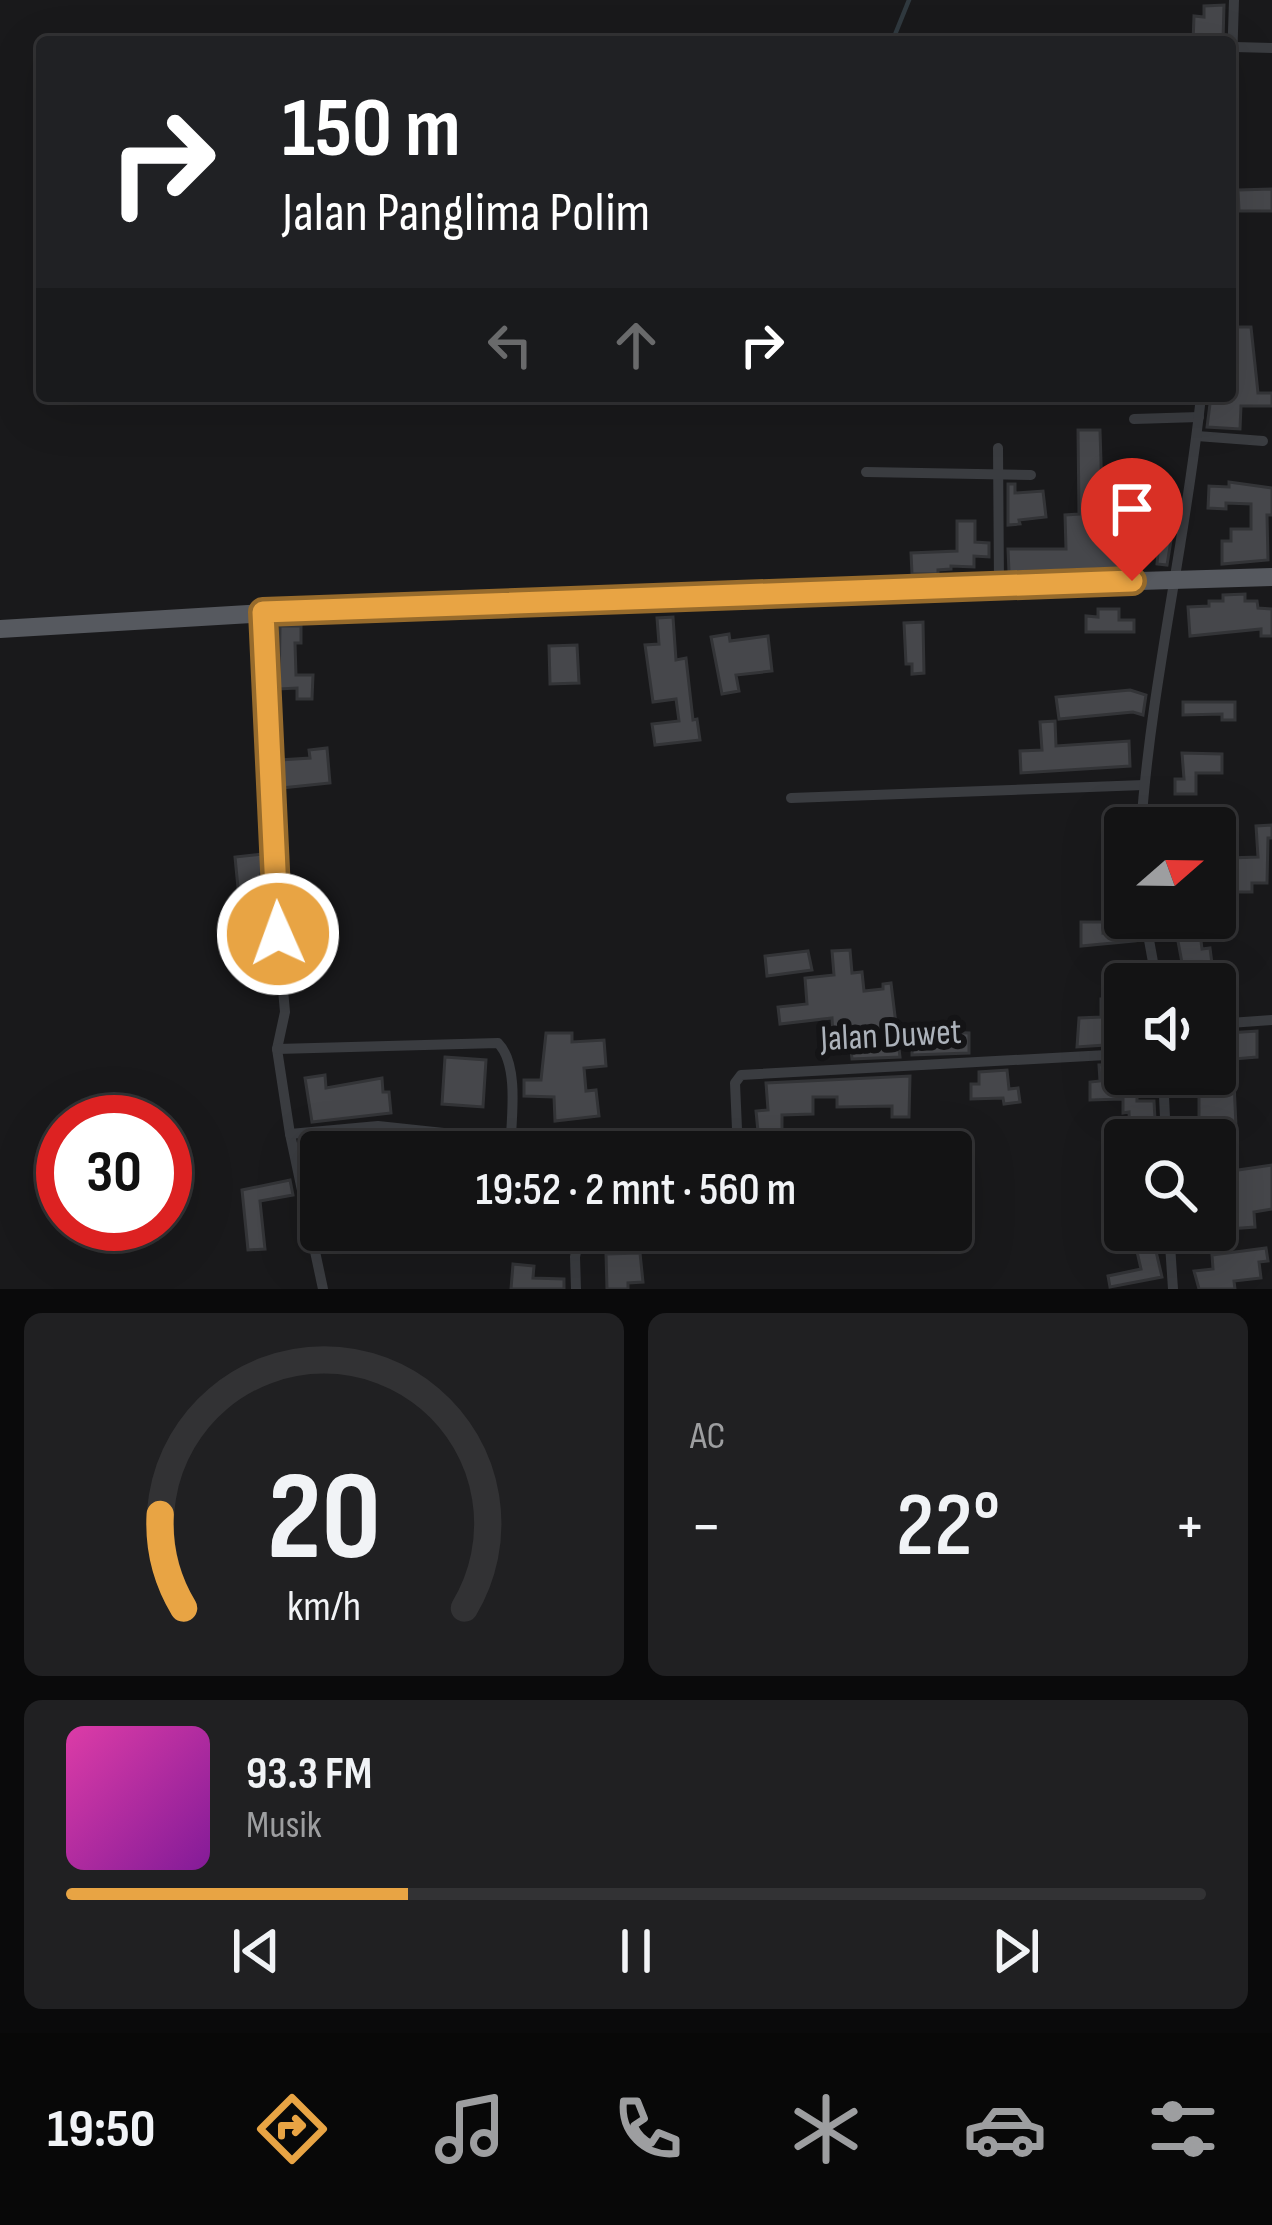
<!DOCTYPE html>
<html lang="id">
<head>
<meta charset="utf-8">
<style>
	:root { --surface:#131314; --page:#202022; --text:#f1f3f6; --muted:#9d9ea0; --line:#323234; --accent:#e8a444 }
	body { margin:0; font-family:"Sofia Sans Condensed",sans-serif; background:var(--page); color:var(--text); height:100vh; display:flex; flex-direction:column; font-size:45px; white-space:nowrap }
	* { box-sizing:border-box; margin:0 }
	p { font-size:39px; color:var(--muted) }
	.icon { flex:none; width:66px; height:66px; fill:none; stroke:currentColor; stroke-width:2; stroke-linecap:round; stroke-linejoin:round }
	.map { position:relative; height:1289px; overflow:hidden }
	.drawer { display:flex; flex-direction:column; gap:24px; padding:24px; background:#0a0a0b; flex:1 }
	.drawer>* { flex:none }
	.guide { position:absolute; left:36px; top:36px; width:1200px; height:366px; border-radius:12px; box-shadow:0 12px 48px #0002,0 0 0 3px var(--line); background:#202124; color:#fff; overflow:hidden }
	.needle { width:78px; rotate:70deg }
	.fabs { position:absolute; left:1104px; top:807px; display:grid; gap:24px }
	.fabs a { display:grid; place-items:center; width:132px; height:132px; border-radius:12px; background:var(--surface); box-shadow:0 12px 48px #0002,0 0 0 3px var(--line); font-size:60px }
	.speed { position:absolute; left:36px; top:1095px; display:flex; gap:24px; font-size:60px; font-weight:700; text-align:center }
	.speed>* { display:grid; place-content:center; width:156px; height:156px; border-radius:50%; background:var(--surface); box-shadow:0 12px 48px #0002,0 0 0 3px var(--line); line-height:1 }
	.speed .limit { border:18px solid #d22; background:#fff; color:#111 }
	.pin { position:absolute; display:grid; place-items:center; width:102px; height:102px; color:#fff; margin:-123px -51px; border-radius:50% 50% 50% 0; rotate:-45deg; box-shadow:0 0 12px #0007 }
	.pin .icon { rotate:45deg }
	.me { position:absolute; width:132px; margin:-66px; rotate:358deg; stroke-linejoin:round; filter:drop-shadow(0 0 9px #0008) }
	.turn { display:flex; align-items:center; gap:42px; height:252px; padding:0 48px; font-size:54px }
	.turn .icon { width:156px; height:156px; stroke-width:2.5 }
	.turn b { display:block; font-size:84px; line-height:102px }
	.lanes { display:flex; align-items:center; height:114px; padding:0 48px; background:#0003; justify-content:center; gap:60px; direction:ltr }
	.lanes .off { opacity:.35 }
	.big { font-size:90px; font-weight:600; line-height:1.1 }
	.drawer .widget { flex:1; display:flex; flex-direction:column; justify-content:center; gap:18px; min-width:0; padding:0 42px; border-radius:18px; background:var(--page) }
	.drawer .dial { align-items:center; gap:0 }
	.dial svg { height:312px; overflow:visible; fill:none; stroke:var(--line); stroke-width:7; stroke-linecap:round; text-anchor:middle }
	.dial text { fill:var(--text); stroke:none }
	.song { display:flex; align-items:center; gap:36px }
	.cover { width:144px; height:144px; border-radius:18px; background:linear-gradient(135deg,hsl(320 70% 55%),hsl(290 70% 35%)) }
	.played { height:12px; border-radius:6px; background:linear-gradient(90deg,var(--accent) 30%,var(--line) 30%) }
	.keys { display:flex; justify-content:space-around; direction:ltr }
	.heat { display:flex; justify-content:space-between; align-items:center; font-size:66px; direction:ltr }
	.drawer .tiles { flex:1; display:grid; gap:24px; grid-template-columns:1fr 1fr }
	.widget:last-child { grid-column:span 2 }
	.trip { position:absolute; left:300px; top:1131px; width:672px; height:120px; border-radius:12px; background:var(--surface); box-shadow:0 12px 48px #0002,0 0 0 3px var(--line); font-weight:600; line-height:120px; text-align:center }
	.dock { display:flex; height:192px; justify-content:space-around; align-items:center; background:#080808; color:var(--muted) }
	.dock .icon { width:84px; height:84px }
	.dock .on { color:var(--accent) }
	.dock b { font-size:54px; color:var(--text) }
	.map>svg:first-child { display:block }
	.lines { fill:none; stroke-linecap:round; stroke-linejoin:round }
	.stream { stroke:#30393f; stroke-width:4.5 }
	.building { fill:#46474b; stroke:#333437; stroke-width:3 }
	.street { stroke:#3a3c40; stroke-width:10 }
	.primary { stroke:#56595f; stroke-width:18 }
	.route-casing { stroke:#976b2c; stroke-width:30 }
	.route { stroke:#e8a444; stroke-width:21 }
	.labels { text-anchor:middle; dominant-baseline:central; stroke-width:12; stroke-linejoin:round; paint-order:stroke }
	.street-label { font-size:36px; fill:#acb2ba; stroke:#141416 }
</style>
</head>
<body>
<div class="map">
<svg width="1272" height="1289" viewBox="0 0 1272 1289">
	<rect width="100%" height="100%" fill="#19191b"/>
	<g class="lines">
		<path class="stream" d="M892 42 909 0"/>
	</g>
	<g class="building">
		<path d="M1224 5 1223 42H1193L1194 16 1204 17V6Z"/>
		<path d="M1272 189V211H1239L1238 190Z"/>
		<path d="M1230 327H1251L1258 393H1272V406H1241L1240 429 1207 427 1211 396H1230Z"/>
		<path d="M1078 430H1100L1102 494H1108V511L1168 512V503H1177L1167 565 1157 564 1158 552 1136 550V568L1009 572 1008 549H1066L1065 515 1079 514Z"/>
		<path d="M1229 482 1272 488V515H1267L1268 560 1222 564V541H1231V529H1251V504L1226 503V509L1208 508 1209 486 1229 487Z"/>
		<path d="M1008 484H1015V493L1043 491 1046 517 1019 520 1020 524 1008 525Z"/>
		<path d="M957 521H975V542L989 543V557L974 556V567L951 566V569L938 570V574H912L911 553 957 551Z"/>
		<path d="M1245 594V601H1257L1258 608 1272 609V636H1261V629L1190 636 1188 607 1209 606V601H1223V595Z"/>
		<path d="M1098 609H1119V620H1134V632H1086V616L1098 617Z"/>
		<path d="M673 617 676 660 686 658 693 720 697 719 700 740 655 745 652 724 679 721 676 699 653 702 645 645 659 644 657 618Z"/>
		<path d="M923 622 924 673 912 674V664H906L904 623Z"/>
		<path d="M280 626H301V643H295L296 675H313L312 699H297V688L279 689Z"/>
		<path d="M729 634 730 641 768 636 772 671 736 675 739 691 722 694 711 637Z"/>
		<path d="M577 645 579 683 550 684 549 646Z"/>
		<path d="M1130 690 1146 695 1143 715 1133 712 1059 719 1056 697Z"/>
		<path d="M1183 702H1235V720H1222V714L1183 715Z"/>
		<path d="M1055 721 1056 746 1129 741 1130 766 1021 773 1020 751 1042 750 1040 722Z"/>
		<path d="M327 748 330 783 281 788 280 760 310 758 309 750Z"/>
		<path d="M1182 753 1222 754V773H1196V794H1175V779H1184Z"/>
		<path d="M1272 825V838H1268L1267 883H1252V892H1226L1227 858 1258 857 1256 826Z"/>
		<path d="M263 854 265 873 261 874 267 915 241 919 235 857Z"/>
		<path d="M319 890 321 914 287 917 286 892Z"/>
		<path d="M1081 922H1103V933L1133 929 1135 941 1081 946Z"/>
		<path d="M1200 933 1202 949 1210 948 1212 964 1219 963 1221 984H1186L1177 936Z"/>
		<path d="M850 950 852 973 862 972 864 991 883 989V984L891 983 900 1057 852 1059 851 1050 834 1051 832 1018 780 1024 778 1007 807 1004 805 978 834 975 832 951Z"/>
		<path d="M808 951 812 970 767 976 765 956Z"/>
		<path d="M1125 998V1012H1113L1114 1031H1105V1045L1077 1047 1079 1018 1101 1017V999Z"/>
		<path d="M1257 1031V1057L1233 1059 1236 1126 1231 1127 1232 1150 1238 1170 1272 1165V1209L1254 1212 1255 1227 1215 1230V1140H1200L1199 1131H1192V1119H1199V1074H1215V1060L1229 1059 1228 1033Z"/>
		<path d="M945 1032 969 1033V1053L912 1055V1036H945Z"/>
		<path d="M546 1033H572V1042L604 1040 606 1066 584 1068 586 1091 596 1090 599 1116 555 1121 554 1097 524 1096V1080H541Z"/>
		<path d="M445 1057 486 1060 483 1107 442 1104Z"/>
		<path d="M1125 1064V1081H1137V1101H1154L1156 1137 1130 1139 1129 1112 1123 1113V1099L1090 1100V1082L1100 1081 1099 1065Z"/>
		<path d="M1007 1070 1009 1089 1018 1088 1020 1102 1004 1104 1003 1098 971 1099V1084H979V1072Z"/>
		<path d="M325 1075 326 1088 382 1078 383 1092H389L391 1113 312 1122 305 1078Z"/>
		<path d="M910 1076 909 1117H892V1106L837 1107V1097H813V1114L782 1115V1142H759L756 1111 768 1110 766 1083Z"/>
		<path d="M290 1180 293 1195 260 1201 265 1249 248 1250 242 1190Z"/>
		<path d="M1132 1230H1151L1162 1277 1110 1287 1108 1276 1141 1269Z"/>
		<path d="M1266 1248 1268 1261 1259 1262 1261 1278 1234 1281 1235 1289H1199L1194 1271 1213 1269 1212 1255Z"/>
		<path d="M640 1253 643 1282 628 1283V1289H607L606 1254Z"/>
		<path d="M513 1264 534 1266 533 1278 564 1279V1289H511Z"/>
	</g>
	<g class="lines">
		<g class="street">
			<path d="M1235 47 1272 48"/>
			<path d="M1230 127 1234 0"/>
			<path d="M1134 419 1199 417"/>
			<path d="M1197 436 1263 441"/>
			<path d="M998 448 999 584"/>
			<path d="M866 472 1031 475"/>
			<path d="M263 612 278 934 285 1012 277 1049 290 1134 323 1289"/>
			<path d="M791 798 1144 785"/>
			<path d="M1141 828C1151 683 1186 541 1201 396"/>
			<path d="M1145 918 1157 984"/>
			<path d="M1215 1024 1272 1020"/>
			<path d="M277 1049 498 1043C520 1065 511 1122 510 1152"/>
			<path d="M1163 1074 1166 1140"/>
			<path d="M290 1134 378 1126 510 1140 737 1139"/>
			<path d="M738 1152 735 1083 741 1075 1125 1054"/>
			<path d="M507 1230 514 1242 522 1244C561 1244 717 1248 741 1230"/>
			<path d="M1169 1230 1173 1289"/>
			<path d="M576 1289 575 1257 580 1230"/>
		</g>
		<path class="primary" d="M0 629 450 602 1272 577"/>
	</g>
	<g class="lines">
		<defs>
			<path id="route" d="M278 934 263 612 1132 581"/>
		</defs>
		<use href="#route" class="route-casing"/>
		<use href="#route" class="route"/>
	</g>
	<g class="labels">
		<g class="street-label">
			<text transform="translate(891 1036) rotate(-3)">Jalan Duwet</text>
		</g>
	</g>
</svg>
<div class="fabs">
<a><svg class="needle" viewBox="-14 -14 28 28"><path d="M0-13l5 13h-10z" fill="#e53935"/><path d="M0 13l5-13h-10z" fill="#9d9ea0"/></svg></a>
<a><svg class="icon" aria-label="sound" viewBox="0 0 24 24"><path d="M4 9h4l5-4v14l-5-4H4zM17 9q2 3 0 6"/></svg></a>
<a><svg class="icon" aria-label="search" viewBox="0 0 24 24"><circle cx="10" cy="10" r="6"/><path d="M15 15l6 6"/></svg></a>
</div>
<div class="speed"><div class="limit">30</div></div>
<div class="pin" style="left:1132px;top:581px;background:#d93025"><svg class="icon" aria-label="arrive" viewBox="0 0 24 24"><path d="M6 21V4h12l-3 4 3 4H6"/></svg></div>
<svg class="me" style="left:278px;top:934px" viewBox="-20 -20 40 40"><circle r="17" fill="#e8a444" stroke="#fff" stroke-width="3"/><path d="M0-11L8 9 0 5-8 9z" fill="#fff"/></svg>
<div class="trip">19:52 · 2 mnt · 560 m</div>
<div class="guide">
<div class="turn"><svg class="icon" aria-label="right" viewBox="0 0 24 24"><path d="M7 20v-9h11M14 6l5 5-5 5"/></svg><div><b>150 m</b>Jalan Panglima Polim</div></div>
<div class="lanes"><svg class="icon off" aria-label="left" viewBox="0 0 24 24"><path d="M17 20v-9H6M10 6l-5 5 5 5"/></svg><svg class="icon off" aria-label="ahead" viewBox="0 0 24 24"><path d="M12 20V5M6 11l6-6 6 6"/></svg><svg class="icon" aria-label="right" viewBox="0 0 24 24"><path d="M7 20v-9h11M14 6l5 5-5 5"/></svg></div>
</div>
</div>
<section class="drawer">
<div class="tiles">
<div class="widget dial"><svg viewBox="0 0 100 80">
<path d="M14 69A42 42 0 1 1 86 69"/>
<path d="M14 69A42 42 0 0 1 8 45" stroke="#e8a444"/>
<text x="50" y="56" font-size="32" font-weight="700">20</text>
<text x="50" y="72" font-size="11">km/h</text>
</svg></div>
<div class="widget"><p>AC</p>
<div class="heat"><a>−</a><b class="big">22°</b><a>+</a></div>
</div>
<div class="widget">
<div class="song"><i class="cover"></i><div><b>93.3 FM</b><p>Musik</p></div></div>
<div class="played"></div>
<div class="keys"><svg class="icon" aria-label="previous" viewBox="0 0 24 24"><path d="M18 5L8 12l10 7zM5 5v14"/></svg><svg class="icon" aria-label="pause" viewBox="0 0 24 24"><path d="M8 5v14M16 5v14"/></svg><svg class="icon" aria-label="next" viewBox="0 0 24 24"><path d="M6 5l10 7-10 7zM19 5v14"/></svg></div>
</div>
</div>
</section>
<nav class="dock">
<b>19:50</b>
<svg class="icon on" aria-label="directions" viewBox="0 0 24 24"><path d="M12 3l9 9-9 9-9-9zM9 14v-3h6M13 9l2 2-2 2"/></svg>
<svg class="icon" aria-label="music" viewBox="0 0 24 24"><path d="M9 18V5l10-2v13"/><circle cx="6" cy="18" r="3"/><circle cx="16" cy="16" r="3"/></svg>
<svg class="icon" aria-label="phone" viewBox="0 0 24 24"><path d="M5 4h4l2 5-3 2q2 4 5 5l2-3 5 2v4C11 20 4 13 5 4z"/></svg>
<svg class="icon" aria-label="climate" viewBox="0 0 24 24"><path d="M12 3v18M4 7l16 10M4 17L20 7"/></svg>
<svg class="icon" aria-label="car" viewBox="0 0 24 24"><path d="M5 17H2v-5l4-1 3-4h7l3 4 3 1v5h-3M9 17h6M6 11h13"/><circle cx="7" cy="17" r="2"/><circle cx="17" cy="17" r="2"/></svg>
<svg class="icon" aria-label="filters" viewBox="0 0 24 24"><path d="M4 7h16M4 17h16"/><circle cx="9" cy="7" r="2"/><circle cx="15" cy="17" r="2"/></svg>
</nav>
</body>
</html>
